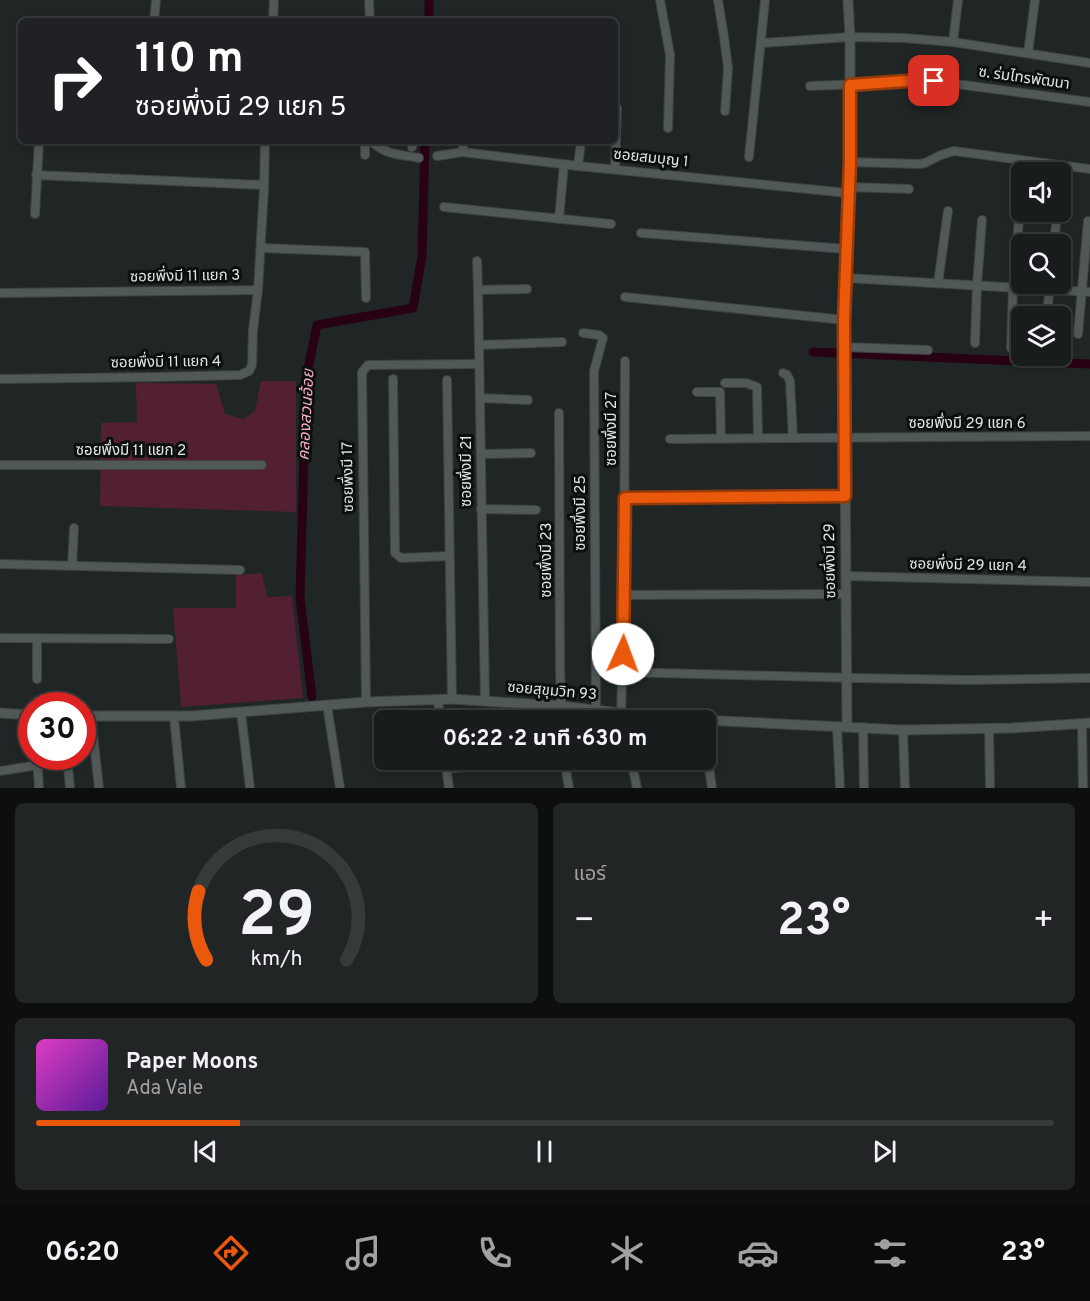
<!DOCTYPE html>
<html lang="th">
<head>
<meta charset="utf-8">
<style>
	:root { --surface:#181c1c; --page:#212525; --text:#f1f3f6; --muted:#9fa1a3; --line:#363a3b; --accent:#ea580c }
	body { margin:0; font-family:Overpass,"Noto Sans Thai",sans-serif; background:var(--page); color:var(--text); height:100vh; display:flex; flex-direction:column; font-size:22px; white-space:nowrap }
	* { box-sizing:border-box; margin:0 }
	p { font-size:20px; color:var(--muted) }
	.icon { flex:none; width:33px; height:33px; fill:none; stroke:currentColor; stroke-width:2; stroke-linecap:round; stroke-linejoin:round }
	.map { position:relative; height:788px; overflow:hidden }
	.side { display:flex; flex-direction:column; gap:15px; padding:15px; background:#0d0f0f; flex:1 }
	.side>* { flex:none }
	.guide { position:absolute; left:18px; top:18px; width:600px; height:126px; border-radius:9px; box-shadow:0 3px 9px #0003,0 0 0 2px var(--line); background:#202124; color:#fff; overflow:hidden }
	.controls { position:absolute; left:1011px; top:162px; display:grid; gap:12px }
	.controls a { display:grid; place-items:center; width:60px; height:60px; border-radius:9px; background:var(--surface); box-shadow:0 3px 9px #0003,0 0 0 2px var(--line); font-size:30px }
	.speed { position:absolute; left:18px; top:692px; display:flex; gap:12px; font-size:30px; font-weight:700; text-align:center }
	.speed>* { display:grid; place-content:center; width:78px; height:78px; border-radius:50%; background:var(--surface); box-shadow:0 3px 9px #0003,0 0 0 2px var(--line); line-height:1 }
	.speed .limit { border:9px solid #d22; background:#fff; color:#111 }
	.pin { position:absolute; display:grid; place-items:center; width:51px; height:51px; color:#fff; margin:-26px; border-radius:12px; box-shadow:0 3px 9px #0006 }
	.me { position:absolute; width:66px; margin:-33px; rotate:2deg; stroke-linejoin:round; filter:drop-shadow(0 0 4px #0008) }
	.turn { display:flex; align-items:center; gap:21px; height:126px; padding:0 18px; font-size:27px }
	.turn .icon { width:78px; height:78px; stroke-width:2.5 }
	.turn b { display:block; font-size:42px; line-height:51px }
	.big { font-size:45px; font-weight:700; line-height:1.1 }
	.side .widget { flex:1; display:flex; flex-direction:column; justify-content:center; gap:9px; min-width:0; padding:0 21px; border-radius:9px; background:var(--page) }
	.side .dial { align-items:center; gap:0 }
	.dial svg { height:156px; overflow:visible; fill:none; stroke:var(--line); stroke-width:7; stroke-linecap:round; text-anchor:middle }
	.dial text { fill:var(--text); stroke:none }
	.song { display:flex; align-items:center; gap:18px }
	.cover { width:72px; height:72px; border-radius:9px; background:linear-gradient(135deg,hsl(310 70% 55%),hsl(270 70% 35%)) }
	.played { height:6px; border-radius:3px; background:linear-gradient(90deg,var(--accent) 20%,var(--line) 20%) }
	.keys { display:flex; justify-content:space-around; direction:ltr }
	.heat { display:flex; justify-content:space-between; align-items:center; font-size:33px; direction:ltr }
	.side .tiles { flex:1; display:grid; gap:15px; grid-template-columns:1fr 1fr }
	.widget:last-child { grid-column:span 2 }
	.trip { position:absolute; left:374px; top:710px; width:342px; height:60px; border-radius:9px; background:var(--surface); box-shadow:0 3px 9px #0003,0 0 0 2px var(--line); font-weight:700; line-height:60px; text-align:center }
	.tabs { display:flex; height:96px; justify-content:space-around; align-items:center; background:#0a0b0b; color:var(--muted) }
	.tabs .icon { width:42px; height:42px }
	.tabs .active { color:var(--accent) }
	.tabs b { font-size:27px; color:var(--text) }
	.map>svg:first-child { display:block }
	.green { fill:#531f33 }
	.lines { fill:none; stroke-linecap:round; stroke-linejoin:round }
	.canal { stroke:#280212; stroke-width:9 }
	.minor-casing { stroke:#3e4242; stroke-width:10 }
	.tertiary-casing { stroke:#3e4242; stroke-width:11 }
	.minor { stroke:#515858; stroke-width:8 }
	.tertiary { stroke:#515858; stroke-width:9 }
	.route-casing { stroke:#983908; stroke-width:15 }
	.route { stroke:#ea580c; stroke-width:10 }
	.labels { text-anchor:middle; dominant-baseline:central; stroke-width:6; stroke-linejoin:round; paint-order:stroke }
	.street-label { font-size:15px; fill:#e1e5e5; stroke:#0c0f0f }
	.water-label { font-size:16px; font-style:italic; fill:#f9adc6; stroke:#0c0f0f }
</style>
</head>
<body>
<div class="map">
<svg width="1090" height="788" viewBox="0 0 1090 788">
	<rect width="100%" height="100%" fill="#202626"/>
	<g class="green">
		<path d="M261 381H296V512L100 506 101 423 137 422 136 383 216 384 225 414 243 419 255 411Z"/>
		<path d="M262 573 267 597 292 596 303 698 181 707 173 608H236V575Z"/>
	</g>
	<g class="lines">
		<g class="canal">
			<path d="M429 21V0"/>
			<path d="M813 352 1090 364"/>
			<path d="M312 697 300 598 306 379 317 325 413 308 422 256 425 141"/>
		</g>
		<defs>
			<g id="minor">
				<path d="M369 0 370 21"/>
				<path d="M660 0 670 55 668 128"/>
				<path d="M718 0 724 37 728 68 725 111"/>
				<path d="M154 21 156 0"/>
				<path d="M273 21 274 0"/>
				<path d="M953 42 958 0"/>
				<path d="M761 43 850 37 904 38 953 42 1090 63"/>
				<path d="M1028 53 1035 0"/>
				<path d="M810 86 934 81 1090 102"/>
				<path d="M371 141C387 156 400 154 419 158"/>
				<path d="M463 141V152L578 166 848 193"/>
				<path d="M412 147V141"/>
				<path d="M365 155V141"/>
				<path d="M437 156 463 152"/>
				<path d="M749 157 765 0"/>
				<path d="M850 162 919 164 925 163 941 155 954 151 1090 169"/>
				<path d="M578 166 581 141"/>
				<path d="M615 169 617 108"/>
				<path d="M36 175 264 185"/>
				<path d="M849 187 909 189"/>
				<path d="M444 207 611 224"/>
				<path d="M35 214 39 141"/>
				<path d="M559 219 564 164"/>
				<path d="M641 233 846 249"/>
				<path d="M1054 244 1057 214"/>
				<path d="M261 248 365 252 366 298"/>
				<path d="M477 261 478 290"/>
				<path d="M846 278 1090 292"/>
				<path d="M938 283 948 211"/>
				<path d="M0 293 258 290 264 188 265 141"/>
				<path d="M625 297 844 320"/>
				<path d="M1047 316 1050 284"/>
				<path d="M583 333 599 335 603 338 594 371 596 710"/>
				<path d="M1078 334 1088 221"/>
				<path d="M975 343 977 285 982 220"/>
				<path d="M479 345 562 342"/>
				<path d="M844 347 928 350"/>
				<path d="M1011 348 1013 287 1019 220"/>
				<path d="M783 373 787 375 790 381 793 438"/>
				<path d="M0 379 157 377 240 375 249 371 252 365 253 330 258 290"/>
				<path d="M393 379 395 553 401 558 449 556"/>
				<path d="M447 380 452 699"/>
				<path d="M725 383H746L757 387 758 438"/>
				<path d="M697 392H720L721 438"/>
				<path d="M480 398 528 400"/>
				<path d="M559 413 560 669 562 720"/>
				<path d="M670 439 1090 436"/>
				<path d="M481 454 531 453"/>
				<path d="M0 465H262"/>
				<path d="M625 498 845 496"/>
				<path d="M481 509 536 510"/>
				<path d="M0 564 240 570"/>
				<path d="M72 566 74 528"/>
				<path d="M846 576 1090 582"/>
				<path d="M624 595 846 594"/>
				<path d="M0 638 169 639"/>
				<path d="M622 672 855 678 967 680 1090 678"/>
				<path d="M37 679V638"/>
				<path d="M438 699 440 720"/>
				<path d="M485 701 478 290 527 289"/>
				<path d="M366 702 362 372 368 365 479 364"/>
				<path d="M327 705 340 788"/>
				<path d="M241 712 250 788"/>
				<path d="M91 716 99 788"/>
				<path d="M174 717 181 788"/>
				<path d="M621 720 624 595 625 361"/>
				<path d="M1082 724 1083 788"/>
				<path d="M837 727 840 788"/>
				<path d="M863 727 864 788"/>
				<path d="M989 729 990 788"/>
				<path d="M903 730 905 788"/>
				<path d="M705 740 712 788"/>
				<path d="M37 756 39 788"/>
				<path d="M67 756 70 788"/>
				<path d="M445 759 449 788"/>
				<path d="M564 759 569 788"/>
				<path d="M624 759 633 769 637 788"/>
				<path d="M446 769 507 763"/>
				<path d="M0 771 38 765"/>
			</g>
			<g id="tertiary">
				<path d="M0 713 32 715"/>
				<path d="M82 716H192L366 702 452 699 561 706 661 718 903 730 1012 728 1090 723"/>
				<path d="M847 727 844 320 850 162V37L848 0"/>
			</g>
		</defs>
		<use href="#minor" class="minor-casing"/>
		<use href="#tertiary" class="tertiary-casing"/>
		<use href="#minor" class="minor"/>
		<use href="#tertiary" class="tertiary"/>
	</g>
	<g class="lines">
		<defs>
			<path id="route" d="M623 654 625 498 845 496 844 320 850 162V85L906 81H934"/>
		</defs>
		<use href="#route" class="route-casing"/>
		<use href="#route" class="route"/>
	</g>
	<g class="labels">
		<g class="street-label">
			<text transform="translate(1024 79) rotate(8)">ซ. ร่มไทรพัฒนา</text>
			<text transform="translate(651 159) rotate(6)">ซอยสมบุญ 1</text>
			<text transform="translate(185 277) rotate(-1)">ซอยพึ่งมี 11 แยก 3</text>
			<text transform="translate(166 363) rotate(-1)">ซอยพึ่งมี 11 แยก 4</text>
			<text x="967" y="424">ซอยพึ่งมี 29 แยก 6</text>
			<text transform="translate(612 429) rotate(-90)">ซอยพึ่งมี 27</text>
			<text x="131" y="451">ซอยพึ่งมี 11 แยก 2</text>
			<text transform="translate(467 471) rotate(-90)">ซอยพึ่งมี 21</text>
			<text transform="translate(349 477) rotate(-91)">ซอยพึ่งมี 17</text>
			<text transform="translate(581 513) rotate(-90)">ซอยพึ่งมี 25</text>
			<text transform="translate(547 560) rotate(-90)">ซอยพึ่งมี 23</text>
			<text transform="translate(831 561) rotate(-91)">ซอยพึ่งมี 29</text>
			<text transform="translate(968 566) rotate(1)">ซอยพึ่งมี 29 แยก 4</text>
			<text transform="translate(552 692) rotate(5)">ซอยสุขุมวิท 93</text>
		</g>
		<g class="water-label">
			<text transform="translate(307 415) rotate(-87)">คลองสวนอ้อย</text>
		</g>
	</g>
</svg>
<div class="controls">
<a><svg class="icon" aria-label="sound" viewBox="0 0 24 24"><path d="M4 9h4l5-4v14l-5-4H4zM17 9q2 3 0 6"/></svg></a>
<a><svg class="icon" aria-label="search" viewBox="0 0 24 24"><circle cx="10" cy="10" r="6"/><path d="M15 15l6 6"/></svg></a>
<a><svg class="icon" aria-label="layers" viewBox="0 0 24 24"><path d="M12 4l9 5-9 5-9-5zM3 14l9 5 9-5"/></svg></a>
</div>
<div class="speed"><div class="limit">30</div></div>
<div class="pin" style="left:934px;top:81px;background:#d93025"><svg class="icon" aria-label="arrive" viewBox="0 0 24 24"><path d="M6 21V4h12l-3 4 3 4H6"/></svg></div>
<svg class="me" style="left:623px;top:654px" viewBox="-20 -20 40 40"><circle r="19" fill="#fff"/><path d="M0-13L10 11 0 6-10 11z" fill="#ea580c"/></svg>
<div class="trip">06:22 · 2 นาที · 630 m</div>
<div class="guide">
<div class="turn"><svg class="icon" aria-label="right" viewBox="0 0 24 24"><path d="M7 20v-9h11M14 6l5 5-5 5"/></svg><div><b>110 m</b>ซอยพึ่งมี 29 แยก 5</div></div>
</div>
</div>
<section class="side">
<div class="tiles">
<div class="widget dial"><svg viewBox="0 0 100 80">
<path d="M14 69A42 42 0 1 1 86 69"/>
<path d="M14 69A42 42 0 0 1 10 34" stroke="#ea580c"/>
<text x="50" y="56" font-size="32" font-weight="700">29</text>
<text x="50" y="72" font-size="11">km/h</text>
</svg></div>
<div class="widget"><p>แอร์</p>
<div class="heat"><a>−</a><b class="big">23°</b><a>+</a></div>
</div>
<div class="widget">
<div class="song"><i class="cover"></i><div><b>Paper Moons</b><p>Ada Vale</p></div></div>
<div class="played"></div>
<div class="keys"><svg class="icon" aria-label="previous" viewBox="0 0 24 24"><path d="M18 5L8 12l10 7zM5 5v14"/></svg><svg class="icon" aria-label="pause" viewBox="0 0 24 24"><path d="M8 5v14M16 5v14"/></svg><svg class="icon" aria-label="next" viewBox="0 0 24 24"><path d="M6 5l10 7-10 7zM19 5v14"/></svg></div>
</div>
</div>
</section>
<nav class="tabs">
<b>06:20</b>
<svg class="icon active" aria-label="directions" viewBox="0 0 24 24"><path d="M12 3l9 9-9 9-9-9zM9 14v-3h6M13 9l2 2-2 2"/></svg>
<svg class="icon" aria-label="music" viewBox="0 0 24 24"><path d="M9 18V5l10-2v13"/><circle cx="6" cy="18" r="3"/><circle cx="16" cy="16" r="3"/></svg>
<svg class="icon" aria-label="phone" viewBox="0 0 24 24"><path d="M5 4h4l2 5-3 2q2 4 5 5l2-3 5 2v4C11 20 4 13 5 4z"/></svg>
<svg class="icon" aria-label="climate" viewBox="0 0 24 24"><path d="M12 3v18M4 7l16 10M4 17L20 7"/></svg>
<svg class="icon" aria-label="car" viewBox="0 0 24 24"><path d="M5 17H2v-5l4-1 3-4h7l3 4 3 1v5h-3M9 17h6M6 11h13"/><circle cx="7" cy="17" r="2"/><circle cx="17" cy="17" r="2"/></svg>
<svg class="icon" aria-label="filters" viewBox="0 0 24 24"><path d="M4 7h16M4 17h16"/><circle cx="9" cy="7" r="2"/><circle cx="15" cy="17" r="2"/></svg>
<b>23°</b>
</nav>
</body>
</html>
